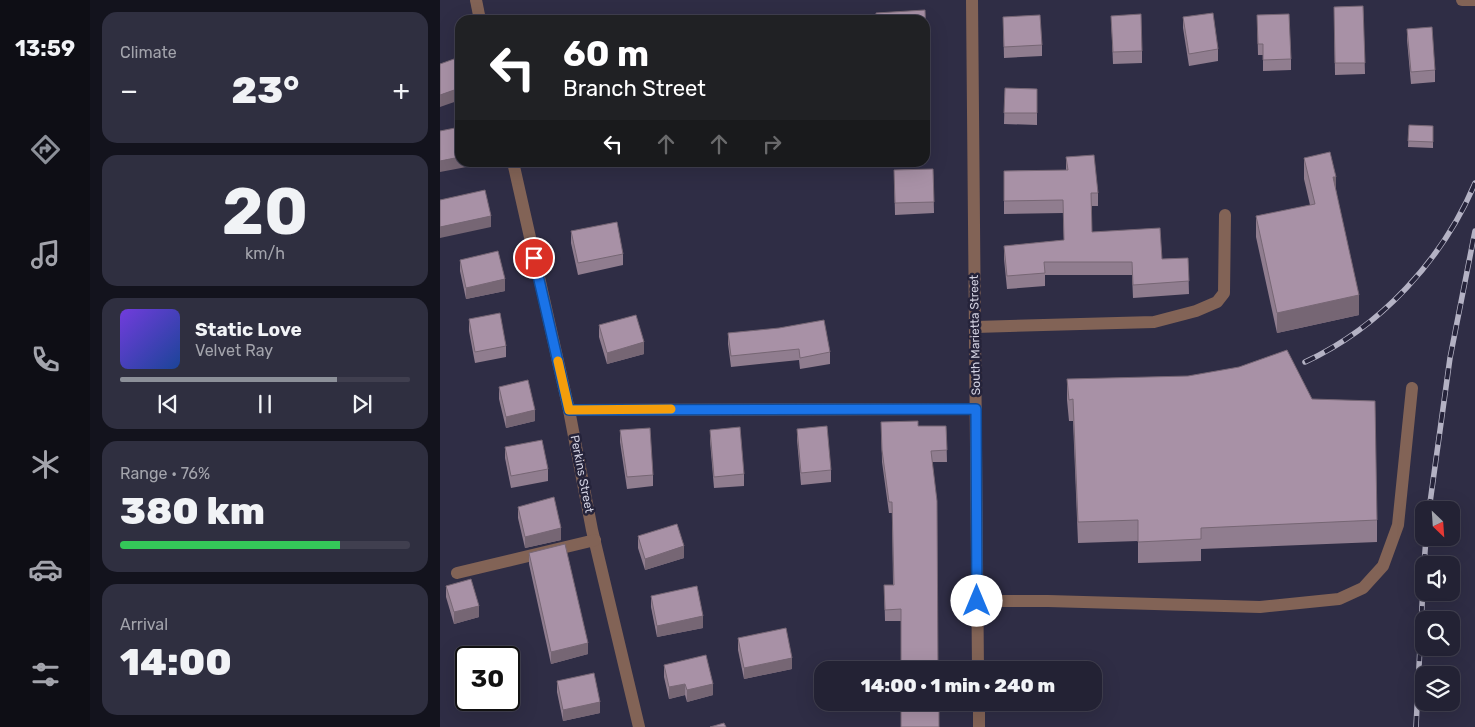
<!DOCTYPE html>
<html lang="en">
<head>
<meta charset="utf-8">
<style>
	:root { --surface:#232234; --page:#2f2f40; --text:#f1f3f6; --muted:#a3a4ac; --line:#403f4f; --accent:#8c9099 }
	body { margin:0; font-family:Rubik,sans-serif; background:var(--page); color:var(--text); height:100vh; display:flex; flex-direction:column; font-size:19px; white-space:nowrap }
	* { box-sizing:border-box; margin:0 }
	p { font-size:16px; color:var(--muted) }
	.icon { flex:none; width:28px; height:28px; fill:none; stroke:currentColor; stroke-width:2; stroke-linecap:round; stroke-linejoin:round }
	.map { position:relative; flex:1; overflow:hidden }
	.side { display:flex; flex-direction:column; gap:12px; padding:12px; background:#13131d; width:350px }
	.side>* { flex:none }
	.top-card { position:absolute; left:15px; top:15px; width:475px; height:152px; border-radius:15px; box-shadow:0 5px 20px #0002,0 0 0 1px var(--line); background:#202124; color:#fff; overflow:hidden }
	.needle { width:32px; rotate:155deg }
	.fabs { position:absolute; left:975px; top:501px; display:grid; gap:10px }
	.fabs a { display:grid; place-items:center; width:45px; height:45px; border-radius:10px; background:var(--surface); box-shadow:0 5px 20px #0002,0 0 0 1px var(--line); font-size:25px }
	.speed { position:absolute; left:15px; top:646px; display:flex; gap:10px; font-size:25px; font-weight:700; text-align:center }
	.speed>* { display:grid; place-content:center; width:65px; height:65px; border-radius:50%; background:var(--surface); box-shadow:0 5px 20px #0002,0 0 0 1px var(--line); line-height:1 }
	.speed .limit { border:2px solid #111; border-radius:8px; background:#fff; color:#111 }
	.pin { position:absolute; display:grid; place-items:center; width:42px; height:42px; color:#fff; margin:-21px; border:2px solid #fff; border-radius:50%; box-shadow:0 1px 5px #0007 }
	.me { position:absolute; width:55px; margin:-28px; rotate:0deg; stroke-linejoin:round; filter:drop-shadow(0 0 4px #0008) }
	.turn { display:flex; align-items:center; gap:18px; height:105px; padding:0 25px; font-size:22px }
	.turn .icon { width:65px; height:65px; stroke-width:2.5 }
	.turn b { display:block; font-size:35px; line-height:42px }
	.lanes { display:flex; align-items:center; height:48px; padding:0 25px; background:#0003; justify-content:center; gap:25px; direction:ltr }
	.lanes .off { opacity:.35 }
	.big { font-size:38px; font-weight:800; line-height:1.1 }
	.side .widget { flex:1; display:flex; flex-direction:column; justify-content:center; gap:8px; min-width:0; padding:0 18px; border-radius:15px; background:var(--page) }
	.side .dial { align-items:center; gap:0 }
	.dial b { font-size:65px; line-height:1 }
	.song { display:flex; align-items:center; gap:15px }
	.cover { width:60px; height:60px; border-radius:8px; background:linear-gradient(135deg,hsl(260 70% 55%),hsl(220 70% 35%)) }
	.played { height:5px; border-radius:2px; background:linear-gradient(90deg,var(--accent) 75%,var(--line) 75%) }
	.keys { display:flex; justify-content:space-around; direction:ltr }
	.heat { display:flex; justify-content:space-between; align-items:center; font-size:28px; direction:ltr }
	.charge { height:8px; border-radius:4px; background:linear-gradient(90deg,#34c759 76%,var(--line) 0) }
	.trip { position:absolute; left:374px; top:661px; width:288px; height:50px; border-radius:15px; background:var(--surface); box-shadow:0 5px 20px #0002,0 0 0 1px var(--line); font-weight:800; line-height:50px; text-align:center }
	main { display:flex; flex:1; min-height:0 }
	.tabs { display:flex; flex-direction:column; width:90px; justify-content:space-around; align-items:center; background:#0e0e15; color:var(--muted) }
	.tabs .icon { width:35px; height:35px }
	.tabs .selected { color:var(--accent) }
	.tabs b { font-size:22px; color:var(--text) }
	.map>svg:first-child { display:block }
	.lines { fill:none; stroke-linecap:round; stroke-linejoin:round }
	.minor { stroke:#826356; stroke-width:12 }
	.rail-casing { stroke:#b4b2c4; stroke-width:5.5 }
	.rail { stroke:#25233a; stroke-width:4; stroke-dasharray:11; stroke-linecap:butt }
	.wall { fill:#907d8f }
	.shaded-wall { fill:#766674 }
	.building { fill:#a891a6; stroke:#766674 }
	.route-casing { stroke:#114b97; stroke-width:12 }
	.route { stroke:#1a73e8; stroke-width:9 }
	.slow { stroke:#f59e0b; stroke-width:9 }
	.labels { text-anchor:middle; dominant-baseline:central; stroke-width:5; stroke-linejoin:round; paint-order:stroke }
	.street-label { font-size:12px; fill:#d3d2e2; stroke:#25233a }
</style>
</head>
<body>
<main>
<nav class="tabs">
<b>13:59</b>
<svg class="icon selected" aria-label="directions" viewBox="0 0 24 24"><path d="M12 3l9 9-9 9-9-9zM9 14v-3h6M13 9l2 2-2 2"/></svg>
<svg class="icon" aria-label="music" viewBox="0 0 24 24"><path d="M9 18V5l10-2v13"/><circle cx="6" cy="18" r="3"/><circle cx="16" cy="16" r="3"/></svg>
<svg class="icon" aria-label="phone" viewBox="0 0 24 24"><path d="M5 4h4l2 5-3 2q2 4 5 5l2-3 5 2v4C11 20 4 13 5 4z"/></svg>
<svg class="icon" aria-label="climate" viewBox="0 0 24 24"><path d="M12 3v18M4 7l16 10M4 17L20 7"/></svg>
<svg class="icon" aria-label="car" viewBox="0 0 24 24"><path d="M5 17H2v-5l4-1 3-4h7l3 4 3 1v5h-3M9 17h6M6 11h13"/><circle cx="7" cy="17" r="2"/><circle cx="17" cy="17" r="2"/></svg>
<svg class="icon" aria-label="filters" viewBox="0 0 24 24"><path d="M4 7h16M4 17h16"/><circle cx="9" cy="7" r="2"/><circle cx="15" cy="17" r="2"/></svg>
</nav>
<section class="side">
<div class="widget"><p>Climate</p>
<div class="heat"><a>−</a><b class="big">23°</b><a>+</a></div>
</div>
<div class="widget dial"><b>20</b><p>km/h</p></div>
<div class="widget">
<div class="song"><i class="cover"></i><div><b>Static Love</b><p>Velvet Ray</p></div></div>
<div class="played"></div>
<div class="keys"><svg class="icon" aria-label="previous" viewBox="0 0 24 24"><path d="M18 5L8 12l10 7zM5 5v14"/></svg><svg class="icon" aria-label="pause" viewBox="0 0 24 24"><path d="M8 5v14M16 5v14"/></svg><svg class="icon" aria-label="next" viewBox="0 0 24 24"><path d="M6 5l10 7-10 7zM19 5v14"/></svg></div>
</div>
<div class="widget"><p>Range · 76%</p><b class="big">380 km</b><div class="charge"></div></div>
<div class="widget"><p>Arrival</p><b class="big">14:00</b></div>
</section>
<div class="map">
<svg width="1035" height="727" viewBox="0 0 1035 727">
	<rect width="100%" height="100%" fill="#2f2d45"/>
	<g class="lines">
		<g class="minor">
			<path d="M36 0 40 20"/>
			<path d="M532 0 538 670"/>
			<path d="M1022 0H1035"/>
			<path d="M73 162 129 410 152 530 199 727"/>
			<path d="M535 327 714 322 756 311 777 302 784 293 785 215"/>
			<path d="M129 410 536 409"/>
			<path d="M17 573 155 540"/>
			<path d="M537 601H608L820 607 899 599 923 588 943 566 958 525 972 388"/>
			<path d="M539 702V727"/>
		</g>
		<defs>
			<g id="rail">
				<path d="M865 362C941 327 1003 259 1035 183"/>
				<path d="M989 510 1010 358 1035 231"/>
				<path d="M984 565 986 538"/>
				<path d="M976 727 984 566"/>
			</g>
		</defs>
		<use href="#rail" class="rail-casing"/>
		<use href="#rail" class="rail"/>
	</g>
	<g class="wall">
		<path d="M923 6 925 74 895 75 894 7Z"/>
		<path d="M817 15 851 59V70L823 71V55H818Z"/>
		<path d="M671 16 702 51V63L673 64Z"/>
		<path d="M563 17 602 45V56L564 58Z"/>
		<path d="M743 17 778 49V61L749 66 743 28Z"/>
		<path d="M485 20 486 38V49H485Z"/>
		<path d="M967 29 995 70V82L971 84 967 40Z"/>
		<path d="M565 88 597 89V125L564 124Z"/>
		<path d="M969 125 993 126V148L968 147Z"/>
		<path d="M626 157 658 193V206H652V232L722 259 748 258 749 294 693 298 692 275H605V286L567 289 564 259V246L624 240 623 213 564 214V171L626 170Z"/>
		<path d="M864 158 896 190 919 315 837 333 816 237V216L870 205 864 179Z"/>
		<path d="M493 169 494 213 455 215 454 170Z"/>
		<path d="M131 231 183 254V265L138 275 131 243Z"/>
		<path d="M20 260 65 291 26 299 20 271Z"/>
		<path d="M29 319 66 346V357L35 363 29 331Z"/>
		<path d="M159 325 204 354 167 364 159 337Z"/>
		<path d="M288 333 390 352V364L360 369 359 360 291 367 288 344Z"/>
		<path d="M627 379 872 399 937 520V542L761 549V561L698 563V541L638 543 633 421H629L627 400Z"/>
		<path d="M59 387 95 421 66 428 59 399Z"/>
		<path d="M441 422 478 426H506L507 462H492L461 621H445L444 585H453L452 513H449L442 462Z"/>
		<path d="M357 429 391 470V482L361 485 357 440Z"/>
		<path d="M180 430 213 475V486L187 489 180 442Z"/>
		<path d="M270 430 304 474V486L274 488 270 441Z"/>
		<path d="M65 447 108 469V481L71 488 65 458Z"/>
		<path d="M78 507 121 540 85 548 78 518Z"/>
		<path d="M198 536 244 558 205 570 198 548Z"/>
		<path d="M89 553 148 654 111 664 89 564Z"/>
		<path d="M6 586 39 617 14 624 6 597Z"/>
		<path d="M211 596 263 628 217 637 211 607Z"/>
		<path d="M298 638 352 669 304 679 298 650Z"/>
		<path d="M224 665 273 695 247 702 245 695 229 699 224 677Z"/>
		<path d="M117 681 160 713 123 721 117 692Z"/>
	</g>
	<g class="shaded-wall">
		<path d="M20 88V100L0 107V95Z"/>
		<path d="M20 157V162H37V165L0 172V161Z"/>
		<path d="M893 177H896V197Z"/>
		<path d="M51 216V227L0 238V227Z"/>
		<path d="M65 279V291L26 299V288Z"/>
		<path d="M919 295V315L837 333V313Z"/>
		<path d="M204 342V354L167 364V353Z"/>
		<path d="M95 410V421L66 428V417Z"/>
		<path d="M121 528V540L85 548V537Z"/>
		<path d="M244 546V558L205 570V559Z"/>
		<path d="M39 606V617L14 624V612Z"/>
		<path d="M263 616V628L217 637V626Z"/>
		<path d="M148 643V654L111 664V652Z"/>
		<path d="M352 658V669L304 679V668Z"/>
		<path d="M245 684V695L229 699V687Z"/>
		<path d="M273 684V695L247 702V690Z"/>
		<path d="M160 702V713L123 721V710Z"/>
	</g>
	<g class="building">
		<path d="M923 6 925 63H895L894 7Z"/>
		<path d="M485 10 486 38H485V20H436V13Z"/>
		<path d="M773 13 778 49 749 54 743 17Z"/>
		<path d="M701 14 702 51 673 52 671 16Z"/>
		<path d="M849 14 851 59 823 60V44H818L817 15Z"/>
		<path d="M600 15 602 45 564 47 563 17Z"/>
		<path d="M992 27 995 70 971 72 967 29Z"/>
		<path d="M14 59 20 76V88L0 95V64Z"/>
		<path d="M565 88 597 89V113H564Z"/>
		<path d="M969 125 993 126V142L968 141Z"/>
		<path d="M20 127V157L0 161V131Z"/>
		<path d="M890 152 896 177H893L919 295 837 313 816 216 875 204 864 158Z"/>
		<path d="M654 155 658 193H651L652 232 720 228 722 259 748 258 749 281 693 285 692 262H604L605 273 567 276 564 246 624 240 623 200 564 201V171L628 170 626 157Z"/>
		<path d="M493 169 494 202 455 203 454 170Z"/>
		<path d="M45 190 51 216 0 227V200Z"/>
		<path d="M177 222 183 254 138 263 131 231Z"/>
		<path d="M58 251 65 279 26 288 20 260Z"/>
		<path d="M60 313 66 346 35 352 29 319Z"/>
		<path d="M196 315 204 342 167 353 159 325Z"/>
		<path d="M384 320 390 352 360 358 359 349 291 356 288 333 339 328Z"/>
		<path d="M847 350 872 399 935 401 937 520 761 528V539L698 542V520L638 522 633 399 629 400 627 379 748 376 799 367Z"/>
		<path d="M88 380 95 410 66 417 59 387Z"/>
		<path d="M478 421V426H506L507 450 491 451 497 501 498 670H461V609L445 610 444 585H454L452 502H449L442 450 441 422Z"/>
		<path d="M387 426 391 470 361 473 357 429Z"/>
		<path d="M300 427 304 474 274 477 270 430Z"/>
		<path d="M210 428 213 475 187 477 180 430Z"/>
		<path d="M102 440 108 469 71 476 65 447Z"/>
		<path d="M114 497 121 528 85 537 78 507Z"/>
		<path d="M237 524 244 546 205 559 198 536Z"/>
		<path d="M125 544 148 643 111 652 89 553Z"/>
		<path d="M31 579 39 606 14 612 6 586Z"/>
		<path d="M257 586 263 616 217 626 211 596Z"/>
		<path d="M346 628 352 658 304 668 298 638Z"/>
		<path d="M266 655 273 684 247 690 245 684 229 687 224 665Z"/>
		<path d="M154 673 160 702 123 710 117 681Z"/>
		<rect x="461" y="702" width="38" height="25"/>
		<path d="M284 723 286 727H270Z"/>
	</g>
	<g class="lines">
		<defs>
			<path id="route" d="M94 258 129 410 536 409 537 601"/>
		</defs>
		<use href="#route" class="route-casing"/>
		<use href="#route" class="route"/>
		<path class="slow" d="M118 361 129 410 231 409"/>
	</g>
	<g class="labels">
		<g class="street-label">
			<text transform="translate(535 335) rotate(-91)">South Marietta Street</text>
			<text transform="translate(142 474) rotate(79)">Perkins Street</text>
		</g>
	</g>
</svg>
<div class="fabs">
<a><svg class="needle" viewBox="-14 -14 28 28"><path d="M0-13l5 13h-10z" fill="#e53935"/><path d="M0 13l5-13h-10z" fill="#a3a4ac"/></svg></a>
<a><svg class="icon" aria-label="sound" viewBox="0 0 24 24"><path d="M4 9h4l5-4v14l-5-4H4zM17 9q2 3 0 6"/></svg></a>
<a><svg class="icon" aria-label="search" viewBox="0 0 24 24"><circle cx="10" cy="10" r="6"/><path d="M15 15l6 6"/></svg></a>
<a><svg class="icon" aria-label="layers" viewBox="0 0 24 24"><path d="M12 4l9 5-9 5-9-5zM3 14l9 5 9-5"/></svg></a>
</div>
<div class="speed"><div class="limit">30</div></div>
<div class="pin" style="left:94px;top:258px;background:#d93025"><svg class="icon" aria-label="arrive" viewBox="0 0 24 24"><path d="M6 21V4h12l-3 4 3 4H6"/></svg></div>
<svg class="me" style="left:537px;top:601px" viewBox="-20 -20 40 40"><circle r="19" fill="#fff"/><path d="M0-13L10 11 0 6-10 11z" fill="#1a73e8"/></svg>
<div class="trip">14:00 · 1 min · 240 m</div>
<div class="top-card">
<div class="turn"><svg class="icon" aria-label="left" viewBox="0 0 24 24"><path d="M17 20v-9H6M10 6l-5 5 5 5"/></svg><div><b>60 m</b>Branch Street</div></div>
<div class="lanes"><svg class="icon" aria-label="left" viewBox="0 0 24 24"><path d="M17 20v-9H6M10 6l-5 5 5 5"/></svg><svg class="icon off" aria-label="ahead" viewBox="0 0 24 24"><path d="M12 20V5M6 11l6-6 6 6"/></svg><svg class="icon off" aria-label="ahead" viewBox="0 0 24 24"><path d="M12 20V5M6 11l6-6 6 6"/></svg><svg class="icon off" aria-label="right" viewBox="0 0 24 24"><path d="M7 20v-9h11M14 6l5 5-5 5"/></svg></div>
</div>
</div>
</main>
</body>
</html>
